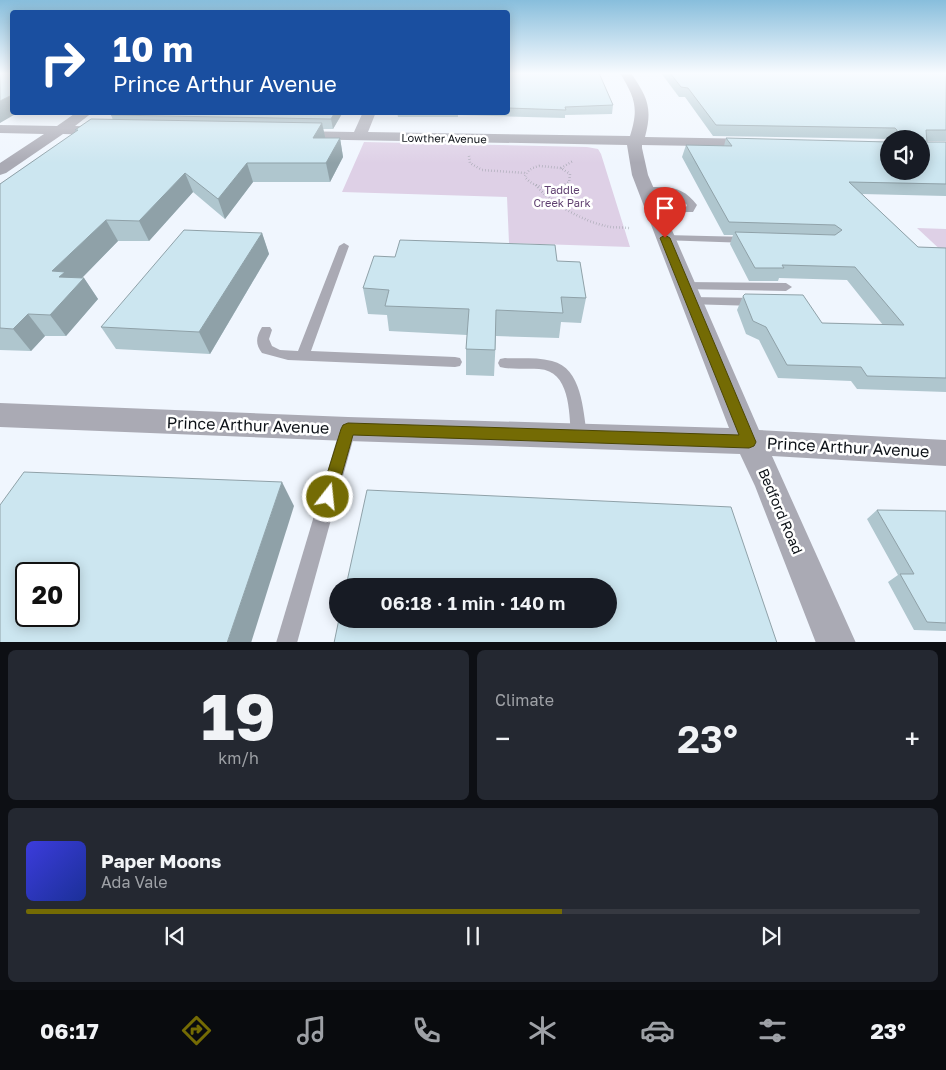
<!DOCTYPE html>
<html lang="en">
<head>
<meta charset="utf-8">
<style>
	:root { --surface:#171b24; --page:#242831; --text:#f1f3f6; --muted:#9ea1a6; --line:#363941; --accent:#746b04 }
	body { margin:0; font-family:"Golos Text",sans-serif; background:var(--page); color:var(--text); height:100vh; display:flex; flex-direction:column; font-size:19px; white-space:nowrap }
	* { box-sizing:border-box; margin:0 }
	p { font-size:16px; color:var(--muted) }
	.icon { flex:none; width:28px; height:28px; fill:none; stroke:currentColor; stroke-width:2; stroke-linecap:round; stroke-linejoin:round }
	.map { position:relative; height:642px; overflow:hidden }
	.drawer { display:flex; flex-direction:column; gap:8px; padding:8px; background:#0d0f14; flex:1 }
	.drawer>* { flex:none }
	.hud { position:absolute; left:10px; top:10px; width:500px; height:105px; border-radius:5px; box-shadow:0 2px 12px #0003; background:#1a4fa0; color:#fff; overflow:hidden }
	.controls { position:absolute; left:880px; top:130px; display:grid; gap:10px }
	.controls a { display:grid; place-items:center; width:50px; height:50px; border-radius:50%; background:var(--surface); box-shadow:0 2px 12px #0003; font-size:25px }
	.speed { position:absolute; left:15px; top:562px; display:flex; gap:10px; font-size:25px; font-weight:700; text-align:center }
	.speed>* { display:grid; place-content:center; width:65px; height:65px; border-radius:50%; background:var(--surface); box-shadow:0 2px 12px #0003; line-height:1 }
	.speed .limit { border:2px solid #111; border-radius:8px; background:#fff; color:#111 }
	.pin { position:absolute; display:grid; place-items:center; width:42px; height:42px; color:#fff; margin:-51px -21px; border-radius:50% 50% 50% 0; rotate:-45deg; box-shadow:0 0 5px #0007 }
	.pin .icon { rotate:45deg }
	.me { position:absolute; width:55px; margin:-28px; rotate:16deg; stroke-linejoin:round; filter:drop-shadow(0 0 4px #0008) }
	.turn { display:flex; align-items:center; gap:18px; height:105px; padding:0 20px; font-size:22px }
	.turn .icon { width:65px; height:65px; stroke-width:2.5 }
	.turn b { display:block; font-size:35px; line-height:42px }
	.big { font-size:38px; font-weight:600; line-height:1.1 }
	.drawer .tile { flex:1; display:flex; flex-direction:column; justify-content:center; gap:8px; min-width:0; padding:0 18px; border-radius:8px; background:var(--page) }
	.drawer .dial { align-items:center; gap:0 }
	.dial b { font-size:65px; line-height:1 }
	.song { display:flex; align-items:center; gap:15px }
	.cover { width:60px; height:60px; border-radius:8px; background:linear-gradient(135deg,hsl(240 70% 55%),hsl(230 70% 35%)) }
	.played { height:5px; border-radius:2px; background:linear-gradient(90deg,var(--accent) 60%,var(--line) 60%) }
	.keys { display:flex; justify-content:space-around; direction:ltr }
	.heat { display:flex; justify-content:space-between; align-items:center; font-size:28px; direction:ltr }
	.drawer .tiles { flex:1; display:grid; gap:8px; grid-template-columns:1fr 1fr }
	.tile:last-child { grid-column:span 2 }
	.trip { position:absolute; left:329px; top:578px; width:288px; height:50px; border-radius:25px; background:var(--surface); box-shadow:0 2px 12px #0003; font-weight:600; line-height:50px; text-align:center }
	.menu { display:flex; height:80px; justify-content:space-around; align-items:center; background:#090b0e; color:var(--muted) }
	.menu .icon { width:35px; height:35px }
	.menu .active { color:var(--accent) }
	.menu b { font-size:22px; color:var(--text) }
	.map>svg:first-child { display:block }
	.green { fill:#ded0e6 }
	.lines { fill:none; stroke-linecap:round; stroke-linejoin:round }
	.path { stroke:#9a9fa7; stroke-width:2.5; stroke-dasharray:0.5 2.5; stroke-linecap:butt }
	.service { fill:#aaaab4; fill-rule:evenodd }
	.minor { fill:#aaaab4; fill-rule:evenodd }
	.wall { fill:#afc6ce }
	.shaded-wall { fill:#8fa1a8 }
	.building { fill:#cce6f0; stroke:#8fa1a8; fill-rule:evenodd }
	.route { fill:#746b04; stroke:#4b4603 }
	.labels { text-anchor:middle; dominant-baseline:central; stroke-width:5; stroke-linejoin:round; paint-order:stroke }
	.far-street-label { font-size:11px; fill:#0c1117; stroke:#fff }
	.far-park-label { font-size:11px; fill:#604171; stroke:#fff }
	.street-label { font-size:14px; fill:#0c1117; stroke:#fff }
	.near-street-label { font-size:16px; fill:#0c1117; stroke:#fff }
</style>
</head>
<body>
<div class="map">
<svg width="946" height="643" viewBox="0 0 946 643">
	<rect width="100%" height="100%" fill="#f0f6fe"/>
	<g class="green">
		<path d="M364 142 587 147 598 149 601 154 630 247 509 243 507 197 342 192Z"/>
		<path d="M917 228 946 229V255Z"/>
	</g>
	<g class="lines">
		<g class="path">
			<path d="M469 156 470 163 482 170 525 173"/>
			<path d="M539 166 561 168 570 174 569 182C555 191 536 190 525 177 527 170 532 168 539 166Z"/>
			<path d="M561 168 573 161"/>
			<path d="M536 185C548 202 585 222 606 226 613 228 621 227 629 228"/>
		</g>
		<g class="service">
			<path d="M661 187C677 187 687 192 697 205L693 212H651V208L654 207H686L687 205 674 193H646L641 190 646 187Z"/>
			<path d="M665 235 748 237 753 240 748 243 661 240 660 238Z"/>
			<path d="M344 243 349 246 311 351 455 357 460 358 462 362 460 366 455 367 288 360 262 353C255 344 256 337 262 327H270L272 330 269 339 272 346 280 350 298 351 339 246Z"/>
			<path d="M684 282 786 283 792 287 786 291 680 289 678 286 680 283Z"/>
			<path d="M690 297 756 298 762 302 756 306 686 304 684 301 686 298Z"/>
			<path d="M505 358C520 359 537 357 552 361 582 368 583 410 587 435L584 440 579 442 574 440 571 435C569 411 570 371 539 369 526 368 512 370 500 367L498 363 500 359Z"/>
			<path d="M348 423 353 424 356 429 297 643H276L340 429 343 424Z"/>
		</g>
		<g class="minor">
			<path d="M620 73H631C647 97 653 107 645 137L757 139 762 140 764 143 762 146 757 147 642 145V148L648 175 759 430 946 440V466L772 456 856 643H816L755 486 740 454 348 441 0 427V403L348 417 729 428 632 175 627 145 293 139 288 138 286 135 288 132 293 131 354 132 363 112H376L368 132 630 136C639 108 635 98 620 73Z"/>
			<path d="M77 112H93L75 126 107 127 112 128 114 131 112 134 107 135 63 134 6 173 0 175V163L44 134 0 133V125L57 126Z"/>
		</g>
	</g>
	<g class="wall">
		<path d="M508 73 613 105 612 114 565 115V118L458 115V117H398L397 112H508Z"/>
		<path d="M661 73H946V141H927V142H946V196L862 194 918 247 946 248V392L857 389 851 381 778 378 759 340 746 334 737 310 743 296 822 323 883 325 847 280 779 278 778 281H749L730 244 733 235H724L682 157 686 145 724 146 726 138 889 171 921 139H889L713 136 685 97H679Z"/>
		<path d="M114 112H343L333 129H323L325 138H340L343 157 330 182H253L225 219 193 192 149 241H118L82 278H84L98 299 66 336H45L31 351 0 350V184L76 132 75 130 113 120 111 115Z"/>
		<path d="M262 233 269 254 210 354 116 349 101 327Z"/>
		<path d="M557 261 586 298 581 323 561 322 559 338 496 336 494 376 466 375V349L467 335 389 331 387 315 368 314 363 288Z"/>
		<path d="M877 510 946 511V631L914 630 888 582 898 575 867 519Z"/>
	</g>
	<g class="shaded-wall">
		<path d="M12 95V112H19L0 123V101Z"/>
		<path d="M335 112H343L333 129 331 119Z"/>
		<path d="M322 123 326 141 313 138Z"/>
		<path d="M340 138 343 157 330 182 326 163Z"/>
		<path d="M247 163 253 182 225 219 218 199Z"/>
		<path d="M185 173 193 192 149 241 139 221Z"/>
		<path d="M106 220 118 241 75 285 84 278 98 299 66 336 50 315 52 271Z"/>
		<path d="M262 233 269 254 210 354 199 332Z"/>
		<path d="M28 314 45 336 31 351 13 329Z"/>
		<path d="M282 482 294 506 251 643H227Z"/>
	</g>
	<g class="building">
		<path d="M0 73H12V95L0 101Z"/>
		<path d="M508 73H599L613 105 565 107 566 110 508 108Z"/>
		<path d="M670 73H946V130H926L927 142H946V184L849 182 918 247 946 248V378L867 376 861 367 787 365 766 327 753 321 743 296 745 294 803 295 822 323 904 325 855 267 782 265 784 268H755L735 232 835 235 842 230 835 225 729 222 686 145 732 146 726 138 889 142V171H921V139H897V130L895 128 716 125 688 88 681 87Z"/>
		<path d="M114 112H335L331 119 111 115Z"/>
		<path d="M91 119 322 123 313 138H340L326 163H247L218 199 185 173 139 221 106 220 52 271 65 272 59 277 84 278 50 315 28 314 13 329 0 328V184L78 130H75Z"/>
		<path d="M184 230 262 233 199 332 101 327Z"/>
		<path d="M400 240 555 245 557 261 580 262 586 298 561 297 563 313 496 310 495 350 466 349 469 309 385 306 389 290 363 288 374 256 395 257Z"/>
		<path d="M24 472 282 482 227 643H0V505ZM26 574H69V616H26Z"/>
		<path d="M367 490 731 507 777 643H334L339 619H608V586H346Z"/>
		<path d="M877 510 946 511V623L927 622 900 574H914Z"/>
	</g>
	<linearGradient id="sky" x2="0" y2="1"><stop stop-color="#88bedc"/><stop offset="0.45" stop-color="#f8fbff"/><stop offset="1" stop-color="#f8fbff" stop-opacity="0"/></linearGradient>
	<rect width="946" height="163" fill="url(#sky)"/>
	<path class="route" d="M665 235 670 238 756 442 754 446 749 448 353 435 334 502 328 505 323 502 320 497 341 429 343 425 348 423 739 435 660 238Z"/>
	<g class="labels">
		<g class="far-street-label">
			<text transform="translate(444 138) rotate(1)">Lowther Avenue</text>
		</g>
		<g class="far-park-label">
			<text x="562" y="189">Taddle<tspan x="562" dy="13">Creek Park</tspan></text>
		</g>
		<g class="street-label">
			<text transform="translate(781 511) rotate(67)">Bedford Road</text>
		</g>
		<g class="near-street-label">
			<text transform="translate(248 425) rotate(2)">Prince Arthur Avenue</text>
			<text transform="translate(848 447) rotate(3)">Prince Arthur Avenue</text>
		</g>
	</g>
</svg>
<div class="controls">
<a><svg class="icon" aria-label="sound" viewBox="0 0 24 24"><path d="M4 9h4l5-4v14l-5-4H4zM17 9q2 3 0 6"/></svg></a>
</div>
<div class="speed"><div class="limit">20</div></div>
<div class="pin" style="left:665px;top:238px;background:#d93025"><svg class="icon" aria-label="arrive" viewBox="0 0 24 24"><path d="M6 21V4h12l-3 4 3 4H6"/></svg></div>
<svg class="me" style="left:328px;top:497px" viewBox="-20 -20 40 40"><circle r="17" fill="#746b04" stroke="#fff" stroke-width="3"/><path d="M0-11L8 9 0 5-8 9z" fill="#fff"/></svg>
<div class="trip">06:18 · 1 min · 140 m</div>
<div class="hud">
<div class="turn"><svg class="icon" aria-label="right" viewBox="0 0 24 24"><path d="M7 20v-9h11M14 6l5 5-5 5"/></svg><div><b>10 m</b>Prince Arthur Avenue</div></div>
</div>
</div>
<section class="drawer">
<div class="tiles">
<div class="tile dial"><b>19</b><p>km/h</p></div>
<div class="tile"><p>Climate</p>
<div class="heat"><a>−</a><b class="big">23°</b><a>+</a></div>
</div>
<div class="tile">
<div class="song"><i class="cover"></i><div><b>Paper Moons</b><p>Ada Vale</p></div></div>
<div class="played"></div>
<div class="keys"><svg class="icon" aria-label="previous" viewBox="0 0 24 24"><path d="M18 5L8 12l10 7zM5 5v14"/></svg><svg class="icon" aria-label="pause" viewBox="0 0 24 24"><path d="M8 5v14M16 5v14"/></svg><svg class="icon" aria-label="next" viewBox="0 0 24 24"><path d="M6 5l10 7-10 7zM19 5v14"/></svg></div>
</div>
</div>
</section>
<nav class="menu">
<b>06:17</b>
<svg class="icon active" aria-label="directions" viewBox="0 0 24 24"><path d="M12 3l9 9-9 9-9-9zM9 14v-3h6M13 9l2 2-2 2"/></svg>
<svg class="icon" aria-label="music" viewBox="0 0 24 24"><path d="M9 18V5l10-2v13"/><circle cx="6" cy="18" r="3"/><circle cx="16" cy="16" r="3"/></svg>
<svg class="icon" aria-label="phone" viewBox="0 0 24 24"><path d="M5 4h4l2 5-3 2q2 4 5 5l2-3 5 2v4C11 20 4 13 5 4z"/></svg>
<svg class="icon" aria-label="climate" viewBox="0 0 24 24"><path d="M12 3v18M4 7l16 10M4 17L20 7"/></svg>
<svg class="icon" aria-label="car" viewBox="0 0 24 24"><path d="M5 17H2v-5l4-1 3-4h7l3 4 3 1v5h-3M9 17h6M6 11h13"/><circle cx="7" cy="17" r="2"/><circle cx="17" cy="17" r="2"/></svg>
<svg class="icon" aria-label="filters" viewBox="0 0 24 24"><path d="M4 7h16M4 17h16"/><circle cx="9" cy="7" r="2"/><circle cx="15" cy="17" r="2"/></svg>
<b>23°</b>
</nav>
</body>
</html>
